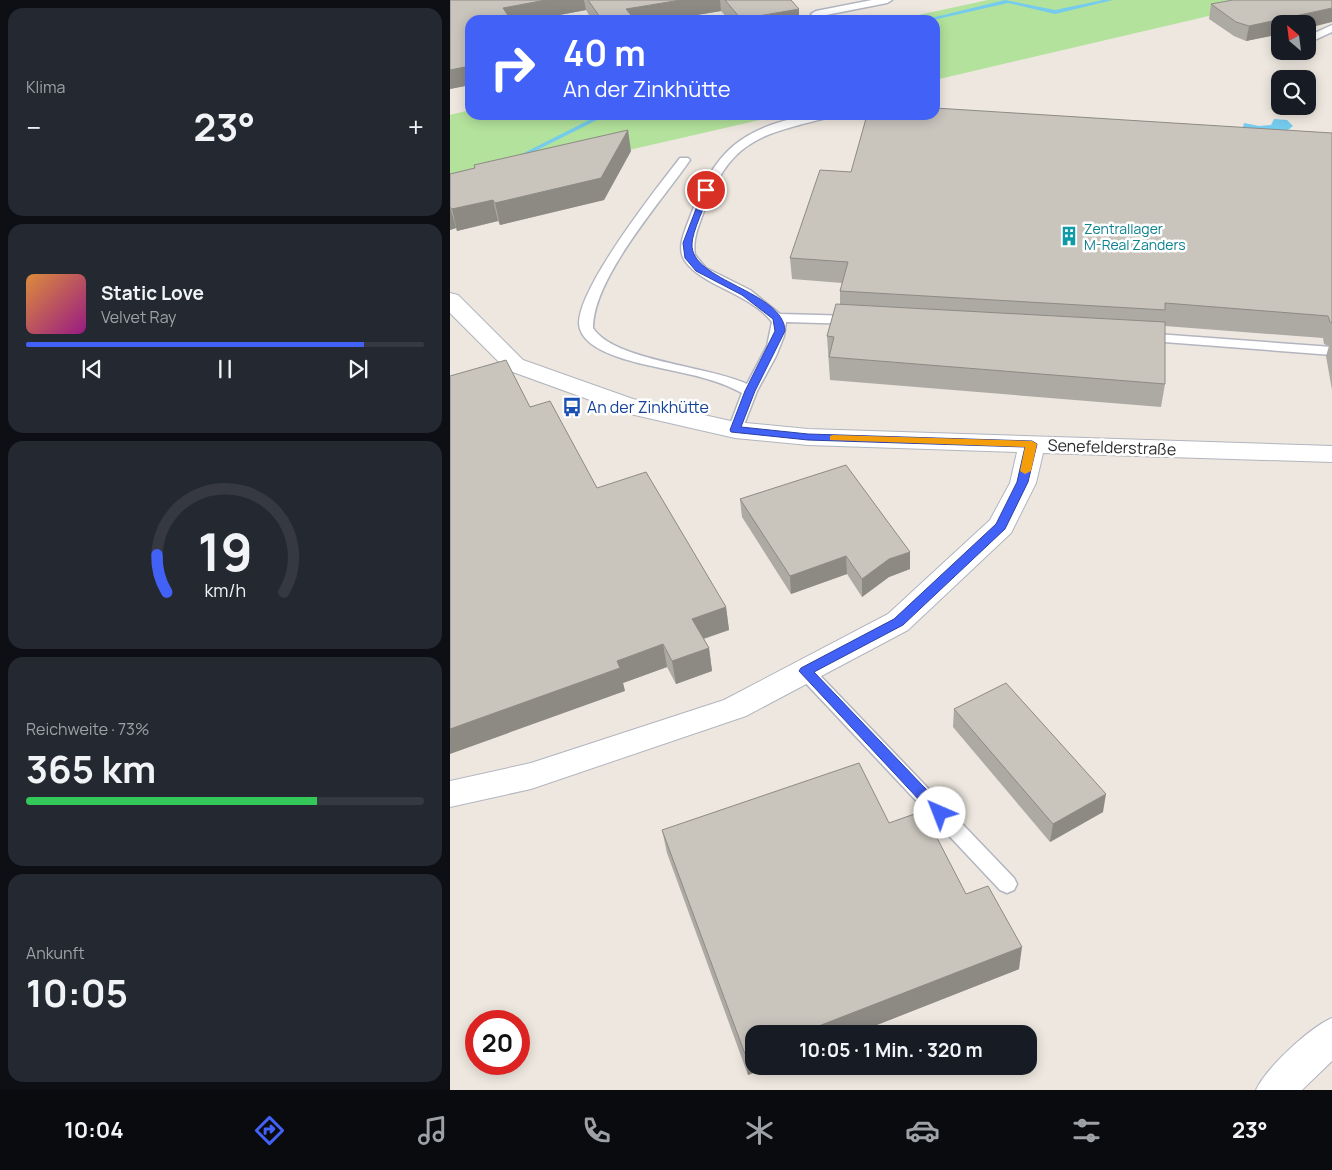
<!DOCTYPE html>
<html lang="de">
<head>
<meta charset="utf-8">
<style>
	:root { --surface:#171b24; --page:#242831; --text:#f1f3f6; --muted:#9ea1a6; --line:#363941; --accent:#4262f7 }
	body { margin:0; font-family:Manrope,sans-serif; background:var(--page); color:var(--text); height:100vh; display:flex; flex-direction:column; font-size:19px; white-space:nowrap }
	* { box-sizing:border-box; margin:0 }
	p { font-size:16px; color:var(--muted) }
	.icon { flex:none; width:28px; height:28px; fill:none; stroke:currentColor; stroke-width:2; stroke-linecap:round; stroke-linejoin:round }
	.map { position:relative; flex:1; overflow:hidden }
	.side { display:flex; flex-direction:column; gap:8px; padding:8px; background:#0d0f14; width:450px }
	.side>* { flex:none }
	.top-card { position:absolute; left:15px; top:15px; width:475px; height:105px; border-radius:15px; box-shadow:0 2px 12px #0003; background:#4262f7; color:#fff; overflow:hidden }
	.needle { width:32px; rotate:332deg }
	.buttons { position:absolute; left:821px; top:15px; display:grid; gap:10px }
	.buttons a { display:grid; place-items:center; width:45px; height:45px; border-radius:10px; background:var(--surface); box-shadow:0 2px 12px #0003; font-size:25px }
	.speed { position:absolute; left:15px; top:1010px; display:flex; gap:10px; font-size:25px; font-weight:700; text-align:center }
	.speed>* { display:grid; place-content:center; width:65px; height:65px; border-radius:50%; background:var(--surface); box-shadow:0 2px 12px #0003; line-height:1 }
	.speed .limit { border:8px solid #d22; background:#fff; color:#111 }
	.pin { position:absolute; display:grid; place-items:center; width:42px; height:42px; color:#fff; margin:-21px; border:2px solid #fff; border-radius:50%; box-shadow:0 1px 5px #0007 }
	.me { position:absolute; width:55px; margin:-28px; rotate:316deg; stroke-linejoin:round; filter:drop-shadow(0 0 4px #0008) }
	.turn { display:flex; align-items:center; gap:18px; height:105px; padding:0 15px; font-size:22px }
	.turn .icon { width:65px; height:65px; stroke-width:2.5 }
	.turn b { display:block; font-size:35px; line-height:42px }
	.big { font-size:38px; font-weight:700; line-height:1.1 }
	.side .widget { flex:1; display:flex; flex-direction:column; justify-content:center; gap:8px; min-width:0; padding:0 18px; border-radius:15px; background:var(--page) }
	.side .dial { align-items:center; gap:0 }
	.dial svg { height:130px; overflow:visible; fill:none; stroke:var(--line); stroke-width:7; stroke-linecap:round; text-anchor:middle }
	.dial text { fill:var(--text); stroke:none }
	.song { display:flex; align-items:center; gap:15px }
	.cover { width:60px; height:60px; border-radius:8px; background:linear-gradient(135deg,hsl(30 70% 55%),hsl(310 70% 35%)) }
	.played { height:5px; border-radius:2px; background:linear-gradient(90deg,var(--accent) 85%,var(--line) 85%) }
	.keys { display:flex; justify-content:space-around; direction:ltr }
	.heat { display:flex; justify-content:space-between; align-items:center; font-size:28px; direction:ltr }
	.charge { height:8px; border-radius:4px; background:linear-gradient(90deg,#34c759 73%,var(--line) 0) }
	.trip { position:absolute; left:295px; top:1025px; width:292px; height:50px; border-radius:15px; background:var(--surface); box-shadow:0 2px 12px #0003; font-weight:700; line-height:50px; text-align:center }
	.tab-bar { display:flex; height:80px; justify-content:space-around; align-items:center; background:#090b0e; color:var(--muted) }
	.tab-bar .icon { width:35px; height:35px }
	.tab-bar .on { color:var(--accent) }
	.tab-bar b { font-size:22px; color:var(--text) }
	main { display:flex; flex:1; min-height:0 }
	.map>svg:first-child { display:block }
	.green { fill:#b3e29c }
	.water { fill:#74cbed }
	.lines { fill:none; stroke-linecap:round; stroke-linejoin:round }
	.stream { fill:#74cbed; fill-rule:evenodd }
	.service-casing { stroke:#b2b5bf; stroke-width:3 }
	.minor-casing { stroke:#b2b5bf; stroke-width:2 }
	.service { fill:#fff; fill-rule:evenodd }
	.minor { fill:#fff; fill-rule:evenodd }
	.wall { fill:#ada9a3 }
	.shaded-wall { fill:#8d8a84 }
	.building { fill:#c9c5bd; stroke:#8d8a84 }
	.route { fill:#4262f7; stroke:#2b40a1 }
	.slow { fill:#f59e0b }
	.labels { text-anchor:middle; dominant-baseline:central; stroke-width:5; stroke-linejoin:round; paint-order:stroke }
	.far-culture-label { font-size:14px; fill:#0d838f; stroke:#fff; text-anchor:start }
	.transit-label { font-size:16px; fill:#164399; stroke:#fff; text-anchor:start }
	.street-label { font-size:16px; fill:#2c2c2c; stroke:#fff }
</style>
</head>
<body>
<main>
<section class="side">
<div class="widget"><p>Klima</p>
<div class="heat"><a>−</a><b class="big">23°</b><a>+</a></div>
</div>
<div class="widget">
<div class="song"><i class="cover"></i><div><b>Static Love</b><p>Velvet Ray</p></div></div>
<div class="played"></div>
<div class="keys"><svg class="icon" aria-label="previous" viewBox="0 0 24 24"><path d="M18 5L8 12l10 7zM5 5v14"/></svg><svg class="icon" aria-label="pause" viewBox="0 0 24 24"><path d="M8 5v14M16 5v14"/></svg><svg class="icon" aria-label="next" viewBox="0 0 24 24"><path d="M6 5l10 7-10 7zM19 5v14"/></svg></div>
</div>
<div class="widget dial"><svg viewBox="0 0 100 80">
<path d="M14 69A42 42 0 1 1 86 69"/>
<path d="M14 69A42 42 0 0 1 8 46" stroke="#4262f7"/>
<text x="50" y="56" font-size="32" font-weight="700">19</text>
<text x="50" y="72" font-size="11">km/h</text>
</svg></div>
<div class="widget"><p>Reichweite · 73%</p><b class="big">365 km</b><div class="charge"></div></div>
<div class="widget"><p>Ankunft</p><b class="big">10:05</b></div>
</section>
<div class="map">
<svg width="882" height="1090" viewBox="0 0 882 1090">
	<rect width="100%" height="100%" fill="#ede7df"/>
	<g class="green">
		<path d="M538 0H800L810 4 485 80V20H445Z"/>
		<path d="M20 110V115H331L0 191V115Z"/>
	</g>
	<path class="water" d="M824 119 837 120 843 126 833 134 793 127 794 123 809 126 821 125Z"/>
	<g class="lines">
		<g class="stream">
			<path d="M555 0 605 10 653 0H663L605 14 558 3 483 20H473Z"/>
			<path d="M149 115H157L69 159 64 158Z"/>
		</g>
		<defs>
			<g id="service">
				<path d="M422 0H442L437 3 366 17 361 14 366 11Z"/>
				<path d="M882 25V32L858 43V36Z"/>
				<path d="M359 115H382L380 117C311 135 281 138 254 211 249 225 242 240 245 255L256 268 300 290 330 314 405 316 412 320 405 324 336 322 334 336 326 356 307 391 292 430 285 435 278 430 292 393C254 372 209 371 168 357 154 352 135 344 130 329 119 298 209 185 230 158H238L240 160C211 202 143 278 143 328 164 361 259 366 297 384L317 346 322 322C300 293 252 286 235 261 226 248 235 231 240 217 265 151 289 129 359 115Z"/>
				<path d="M693 333 882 347V355L688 340 686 337Z"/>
				<path d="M355 664 361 666 564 878 567 884 564 890 557 893 550 890 349 676 346 671 349 666Z"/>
			</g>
			<g id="minor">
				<path d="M0 293 8 295 73 360 183 399 285 422 358 429 882 446V462L593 453 586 483 561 533 458 630 296 716 81 789 0 807V781L81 763 274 700 438 614 540 520 560 483 567 452 358 445 285 438 176 413 57 370 0 313Z"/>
				<path d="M882 1018V1061L852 1090H806C815 1069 860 1027 882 1018Z"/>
			</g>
		</defs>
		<use href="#service" class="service-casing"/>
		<use href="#minor" class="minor-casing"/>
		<use href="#service" class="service"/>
		<use href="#minor" class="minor"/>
	</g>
	<g class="wall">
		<path d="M0 0H341L349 20H279L271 11 217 20H142L136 10 83 20H20V85L0 89Z"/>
		<path d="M761 4 830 24V34L796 41 784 36 759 19Z"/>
		<path d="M882 133V390L876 356 879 346 874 344 873 338 715 326V384L711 407 380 380 377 336 390 304V291L392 283 342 279 340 258 401 172Z"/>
		<path d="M181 151 154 200 50 225 48 221 7 231 6 228 0 230V174L24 168V165Z"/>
		<path d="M80 407 147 488 276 607 279 630 254 639 259 648 262 671 226 684 217 667 173 683 175 691Z"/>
		<path d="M290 499 460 569 439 577 412 597 397 574 341 594 292 517Z"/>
		<path d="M504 709 653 812 600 842 503 727Z"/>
		<path d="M439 823 516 894 569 969 404 1034H304V1066H321L298 1075 217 853 212 830Z"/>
	</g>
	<g class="shaded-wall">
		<path d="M96 0H134L136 10 83 20H55L53 8Z"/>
		<path d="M231 0H270L271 11 217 20H178L176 9Z"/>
		<path d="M882 8V22L858 28V24H830V34L796 41 799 26Z"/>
		<path d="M349 9V20H291V19Z"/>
		<path d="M20 66V85L0 89V70Z"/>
		<path d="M178 130 181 151 154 200 50 225 45 203Z"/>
		<path d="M43 200 48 221 7 231 2 209Z"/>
		<path d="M0 207 6 228 0 230Z"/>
		<path d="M460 552V569L439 577 412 597V579L439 559Z"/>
		<path d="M396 556 397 574 341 594 340 576Z"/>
		<path d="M276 607 279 630 246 641 242 619Z"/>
		<path d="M213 644 217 667 173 683 175 691 0 754V729L167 661Z"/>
		<path d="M259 648 262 671 226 684 222 661Z"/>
		<path d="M656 794 653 812 600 842 603 824Z"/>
		<path d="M572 947 569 969 404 1034H348Z"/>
		<path d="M304 1051V1066H321L298 1075 295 1054Z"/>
	</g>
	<g class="building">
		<path d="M0 0H96L53 8 61 20H20V66L0 70Z"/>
		<path d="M138 0H231L176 9 185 20H152Z"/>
		<path d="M275 0H341L349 9 291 19Z"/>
		<path d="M783 0H882V8L799 26 786 22 761 4Z"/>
		<path d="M485 108 882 133V323L880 322 878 316 715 303V310L390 291 398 262 340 258 370 170 401 172 417 115H485Z"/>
		<path d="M178 130 151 178 45 203 43 200 2 209 0 207V174L25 168 24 165Z"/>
		<path d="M386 304 715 322V384L379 357 384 337 377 336Z"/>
		<path d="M56 360 80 407 100 401 147 488 196 472 276 607 242 619 259 648 222 661 213 644 167 661 170 668 0 729V376Z"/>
		<path d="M396 465 460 552 439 559 412 579 396 556 340 576 290 499Z"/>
		<path d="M556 683 656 794 603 824 504 709Z"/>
		<path d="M409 763 439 823 473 811 516 894 538 886 572 947 348 1034H304V1051L295 1054 212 830Z"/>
	</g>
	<path class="route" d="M254 188 261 190C256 203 242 232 242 244 240 281 334 291 335 331L305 391 291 427 358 434 582 441 587 444 578 482 555 529 453 625 364 672 495 809 497 813 495 817H485L349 671 351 668 444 619 546 524 567 482 575 447 358 440 281 432 280 430 295 391 325 331 323 319 292 295 246 271 235 258 233 243Z"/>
	<path class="slow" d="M383 435 582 441 587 444 581 471 575 474 570 471 575 447 380 440V436Z"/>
	<defs>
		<symbol id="building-bare" viewBox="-9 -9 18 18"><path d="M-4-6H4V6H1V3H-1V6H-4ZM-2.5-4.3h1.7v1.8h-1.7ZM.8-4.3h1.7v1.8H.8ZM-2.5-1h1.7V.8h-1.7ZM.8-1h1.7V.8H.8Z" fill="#0f9aa8" stroke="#fff" stroke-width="2.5" paint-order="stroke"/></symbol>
		<symbol id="bus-bare" viewBox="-9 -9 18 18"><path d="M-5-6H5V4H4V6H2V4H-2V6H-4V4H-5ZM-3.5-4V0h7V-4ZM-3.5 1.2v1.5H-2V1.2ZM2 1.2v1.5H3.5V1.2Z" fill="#1a4fb4" stroke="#fff" stroke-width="2.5" paint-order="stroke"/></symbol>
	</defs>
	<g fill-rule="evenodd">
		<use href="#building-bare" x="605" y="222" width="28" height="28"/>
		<use href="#bus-bare" x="108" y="393" width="28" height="28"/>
	</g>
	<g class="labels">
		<g class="far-culture-label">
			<text x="634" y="228">Zentrallager<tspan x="634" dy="16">M-Real Zanders</tspan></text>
		</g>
		<g class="transit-label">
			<text x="137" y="407">An der Zinkhütte</text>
		</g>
		<g class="street-label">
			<text transform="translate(662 447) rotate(2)">Senefelderstraße</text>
		</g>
	</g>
</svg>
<div class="buttons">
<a><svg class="needle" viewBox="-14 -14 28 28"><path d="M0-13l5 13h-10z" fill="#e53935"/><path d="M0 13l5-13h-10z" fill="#9ea1a6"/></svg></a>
<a><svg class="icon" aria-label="search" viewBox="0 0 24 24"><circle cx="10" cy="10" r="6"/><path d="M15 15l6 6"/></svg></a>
</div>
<div class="speed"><div class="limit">20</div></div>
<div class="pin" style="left:256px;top:190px;background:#d93025"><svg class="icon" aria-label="arrive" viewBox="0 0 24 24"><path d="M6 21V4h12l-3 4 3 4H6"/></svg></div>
<svg class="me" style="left:490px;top:813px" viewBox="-20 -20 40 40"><circle r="19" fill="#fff"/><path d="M0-13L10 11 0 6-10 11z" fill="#4262f7"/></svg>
<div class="trip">10:05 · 1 Min. · 320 m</div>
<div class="top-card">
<div class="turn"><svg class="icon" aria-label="right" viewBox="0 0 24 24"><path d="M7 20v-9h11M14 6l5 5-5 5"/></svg><div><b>40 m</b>An der Zinkhütte</div></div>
</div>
</div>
</main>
<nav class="tab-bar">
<b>10:04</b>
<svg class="icon on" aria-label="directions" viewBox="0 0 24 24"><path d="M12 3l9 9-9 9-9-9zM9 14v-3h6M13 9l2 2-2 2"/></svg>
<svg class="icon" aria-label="music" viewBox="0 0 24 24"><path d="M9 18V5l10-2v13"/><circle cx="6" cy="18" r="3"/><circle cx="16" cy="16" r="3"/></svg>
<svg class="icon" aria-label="phone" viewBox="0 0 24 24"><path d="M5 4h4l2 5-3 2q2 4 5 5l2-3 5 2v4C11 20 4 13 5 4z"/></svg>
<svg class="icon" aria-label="climate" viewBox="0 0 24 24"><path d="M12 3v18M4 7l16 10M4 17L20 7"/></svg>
<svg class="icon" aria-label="car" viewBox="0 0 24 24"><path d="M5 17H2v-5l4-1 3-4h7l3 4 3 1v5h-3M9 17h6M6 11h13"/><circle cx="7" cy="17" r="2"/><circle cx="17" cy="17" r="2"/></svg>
<svg class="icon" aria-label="filters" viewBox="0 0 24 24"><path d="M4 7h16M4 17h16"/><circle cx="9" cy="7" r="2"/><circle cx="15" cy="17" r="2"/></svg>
<b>23°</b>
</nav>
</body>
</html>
